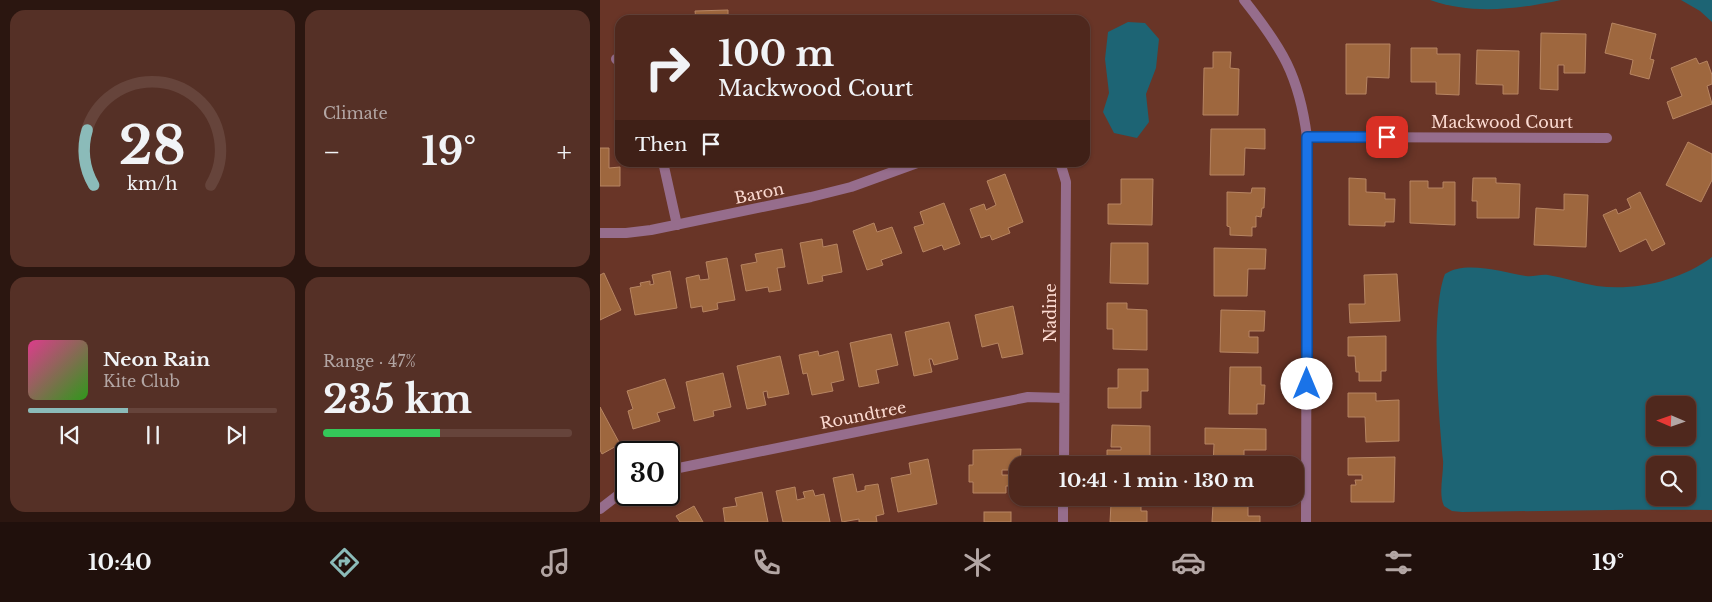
<!DOCTYPE html>
<html lang="en">
<head>
<meta charset="utf-8">
<style>
	:root { --surface:#4f281d; --page:#553026; --text:#f1f3f6; --muted:#b3a6a4; --line:#66443b; --accent:#8bbbb9 }
	body { margin:0; font-family:"Libre Baskerville",serif; background:var(--page); color:var(--text); height:100vh; display:flex; flex-direction:column; font-size:19px; white-space:nowrap }
	* { box-sizing:border-box; margin:0 }
	p { font-size:16px; color:var(--muted) }
	.icon { flex:none; width:28px; height:28px; fill:none; stroke:currentColor; stroke-width:2; stroke-linecap:round; stroke-linejoin:round }
	.map { position:relative; flex:1; overflow:hidden }
	.details { display:flex; flex-direction:column; gap:10px; padding:10px; background:#2b1610; width:600px }
	.details>* { flex:none }
	.guide { position:absolute; left:15px; top:15px; width:475px; height:152px; border-radius:15px; box-shadow:0 1px 4px #0004,0 0 0 1px var(--line); background:#4f281d; color:var(--text); overflow:hidden }
	.needle { width:32px; rotate:272deg }
	.buttons { position:absolute; left:1046px; top:396px; display:grid; gap:10px }
	.buttons a { display:grid; place-items:center; width:50px; height:50px; border-radius:10px; background:var(--surface); box-shadow:0 1px 4px #0004,0 0 0 1px var(--line); font-size:25px }
	.speed { position:absolute; left:15px; top:441px; display:flex; gap:10px; font-size:25px; font-weight:700; text-align:center }
	.speed>* { display:grid; place-content:center; width:65px; height:65px; border-radius:50%; background:var(--surface); box-shadow:0 1px 4px #0004,0 0 0 1px var(--line); line-height:1 }
	.speed .limit { border:2px solid #111; border-radius:8px; background:#fff; color:#111 }
	.pin { position:absolute; display:grid; place-items:center; width:42px; height:42px; color:#fff; margin:-21px; border-radius:10px; box-shadow:0 2px 8px #0006 }
	.me { position:absolute; width:55px; margin:-28px; rotate:0deg; stroke-linejoin:round; filter:drop-shadow(0 0 4px #0008) }
	.turn { display:flex; align-items:center; gap:18px; height:105px; padding:0 20px; font-size:22px }
	.turn .icon { width:65px; height:65px; stroke-width:2.5 }
	.turn b { display:block; font-size:35px; line-height:42px }
	.then { display:flex; align-items:center; height:48px; padding:0 20px; background:#0003; gap:10px; font-size:19px }
	.big { font-size:38px; font-weight:800; line-height:1.1 }
	.details .tile { flex:1; display:flex; flex-direction:column; justify-content:center; gap:8px; min-width:0; padding:0 18px; border-radius:15px; background:var(--page) }
	.details .dial { align-items:center; gap:0 }
	.dial svg { height:130px; overflow:visible; fill:none; stroke:var(--line); stroke-width:7; stroke-linecap:round; text-anchor:middle }
	.dial text { fill:var(--text); stroke:none }
	.song { display:flex; align-items:center; gap:15px }
	.cover { width:60px; height:60px; border-radius:8px; background:linear-gradient(135deg,hsl(330 70% 55%),hsl(110 70% 35%)) }
	.played { height:5px; border-radius:2px; background:linear-gradient(90deg,var(--accent) 40%,var(--line) 40%) }
	.keys { display:flex; justify-content:space-around; direction:ltr }
	.heat { display:flex; justify-content:space-between; align-items:center; font-size:28px; direction:ltr }
	.charge { height:8px; border-radius:4px; background:linear-gradient(90deg,#34c759 47%,var(--line) 0) }
	.details .tiles { flex:1; display:grid; gap:10px; grid-template-columns:repeat(2,1fr) }
	.trip { position:absolute; left:409px; top:456px; width:295px; height:50px; border-radius:15px; background:var(--surface); box-shadow:0 1px 4px #0004,0 0 0 1px var(--line); font-weight:800; line-height:50px; text-align:center }
	.tabs { display:flex; height:80px; justify-content:space-around; align-items:center; background:#20100c; color:var(--muted) }
	.tabs .icon { width:35px; height:35px }
	.tabs .active { color:var(--accent) }
	.tabs b { font-size:22px; color:var(--text) }
	main { display:flex; flex:1; min-height:0 }
	.map>svg:first-child { display:block }
	.water { fill:#1d6474; fill-rule:evenodd }
	.building { fill:#9e673e; stroke:#b78562 }
	.lines { fill:none; stroke-linecap:round; stroke-linejoin:round }
	.minor { stroke:#966d8c; stroke-width:10 }
	.route-casing { stroke:#114b97; stroke-width:12 }
	.route { stroke:#1a73e8; stroke-width:9 }
	.labels { text-anchor:middle; dominant-baseline:central; stroke-width:5; stroke-linejoin:round; paint-order:stroke }
	.street-label { font-size:16px; fill:#fbdad1; stroke:#693527 }
</style>
</head>
<body>
<main>
<section class="details">
<div class="tiles">
<div class="tile dial"><svg viewBox="0 0 100 80">
<path d="M14 69A42 42 0 1 1 86 69"/>
<path d="M14 69A42 42 0 0 1 10 35" stroke="#8bbbb9"/>
<text x="50" y="56" font-size="32" font-weight="700">28</text>
<text x="50" y="72" font-size="11">km/h</text>
</svg></div>
<div class="tile"><p>Climate</p>
<div class="heat"><a>−</a><b class="big">19°</b><a>+</a></div>
</div>
<div class="tile">
<div class="song"><i class="cover"></i><div><b>Neon Rain</b><p>Kite Club</p></div></div>
<div class="played"></div>
<div class="keys"><svg class="icon" aria-label="previous" viewBox="0 0 24 24"><path d="M18 5L8 12l10 7zM5 5v14"/></svg><svg class="icon" aria-label="pause" viewBox="0 0 24 24"><path d="M8 5v14M16 5v14"/></svg><svg class="icon" aria-label="next" viewBox="0 0 24 24"><path d="M6 5l10 7-10 7zM19 5v14"/></svg></div>
</div>
<div class="tile"><p>Range · 47%</p><b class="big">235 km</b><div class="charge"></div></div>
</div>
</section>
<div class="map">
<svg width="1112" height="522" viewBox="0 0 1112 522">
	<rect width="100%" height="100%" fill="#693527"/>
	<g class="water">
		<path d="M830 0H961C919 9 872 15 830 0Z"/>
		<path d="M1081 0H1112V22L1100 11Z"/>
		<path d="M528 22 545 23 559 39 556 68 546 94 549 122 537 138 514 133 503 112 509 93 505 59 508 32Z"/>
		<path d="M1112 257V510C1029 509 946 511 862 512L852 511 844 506C838 493 844 474 843 460 839 418 830 312 845 274 865 260 903 272 926 276 933 277 941 274 948 275 965 278 980 283 997 286 1036 291 1080 281 1112 257ZM1055 405H1088V438H1055ZM1055 465H1088V498H1055Z"/>
	</g>
	<g class="building">
		<path d="M128 10V20H96L95 11Z"/>
		<path d="M1012 23 1056 34 1050 59 1054 60 1049 79 1030 74 1033 60 1005 53Z"/>
		<path d="M941 33 986 34 985 73H964V65H958V90L940 89Z"/>
		<path d="M746 44H790L789 78 767 77 766 94H746Z"/>
		<path d="M811 48H837V54H860L859 95 836 94V82H811Z"/>
		<path d="M877 50 919 51 918 94H903V85L876 84Z"/>
		<path d="M613 52H631L630 68 639 69 638 115H603L604 68H613Z"/>
		<path d="M1096 58 1099 64 1107 61 1112 75V84L1107 86 1112 104 1073 119 1067 102 1082 96 1071 68Z"/>
		<path d="M611 129H665V149L645 148 644 175H610Z"/>
		<path d="M1088 142 1112 154V180L1101 202 1066 185Z"/>
		<path d="M0 148H9V168L20 167V186H0Z"/>
		<path d="M405 174 423 222 408 228 410 233 392 240 390 235 381 238 370 209 384 204 386 210 396 205 387 181Z"/>
		<path d="M749 178 766 179V192L785 193V199H795L794 222H785V226L749 225Z"/>
		<path d="M873 178H896V183L920 184 919 218H877V201H872Z"/>
		<path d="M521 179H553L552 225 508 224V204H521Z"/>
		<path d="M810 181H828V188H843V182H855V225L810 223Z"/>
		<path d="M652 188H665L664 208H662L661 217 656 216V227H652V236L630 235V227L627 226V192L651 193Z"/>
		<path d="M1040 192 1065 244 1052 251 1046 239 1020 252 1003 215 1016 209 1018 214 1031 208 1027 199Z"/>
		<path d="M964 194 988 195 986 247 934 245 936 208 964 210Z"/>
		<path d="M344 203 360 244 344 250 342 245 323 252 314 227 324 224 320 212Z"/>
		<path d="M274 223 277 232 292 227 302 253 281 260 283 265 267 270 253 231Z"/>
		<path d="M222 239 223 247 237 244 242 272 222 276 223 281 208 284 200 243Z"/>
		<path d="M511 243H548V284L510 283Z"/>
		<path d="M614 248 666 249 665 269H648L647 296H614Z"/>
		<path d="M182 249 185 267 177 268 181 290 169 292 168 287 146 291 141 265 157 262 155 254Z"/>
		<path d="M127 258 135 300 117 303 118 309 103 312 102 306 91 308 86 278 99 275 100 280 109 279 106 262Z"/>
		<path d="M70 271 77 308 35 315 30 288 41 286 40 283 50 281V285L54 284 52 275Z"/>
		<path d="M4 273 21 310 0 320V275Z"/>
		<path d="M797 274 800 321 750 323 749 304H765L764 275Z"/>
		<path d="M507 303H527V309L547 310V350L513 349V329H507Z"/>
		<path d="M413 306 423 354 402 358 398 343 382 347 375 315Z"/>
		<path d="M621 310 665 311 664 331H649V337H658V353L620 352Z"/>
		<path d="M349 322 358 359 334 365 332 359H329L332 372 314 376 305 332Z"/>
		<path d="M291 334 298 365 276 370 279 383 259 387 250 343Z"/>
		<path d="M786 336V371H781V381H759V372H756L755 356H748V337Z"/>
		<path d="M218 351 219 356 238 351 244 380 231 383 233 391 212 395 207 373 203 374 199 355Z"/>
		<path d="M180 356 189 394 168 398 167 391 163 392 166 405 147 409 137 366Z"/>
		<path d="M630 367H661V385H665L664 404H657V414H629Z"/>
		<path d="M518 369H548V391H541V408H508V388H518Z"/>
		<path d="M123 373 131 407 113 411 114 416 94 421 86 382Z"/>
		<path d="M65 379 75 408 57 413 60 421 33 429 28 411 33 409 27 391Z"/>
		<path d="M748 393H776V401L799 400V441L766 442 765 417H748Z"/>
		<path d="M0 407 20 444 2 454 0 450Z"/>
		<path d="M512 425 550 426V465H507V450H521V447H511Z"/>
		<path d="M605 428 666 429V450H644V465H613L614 444H605Z"/>
		<path d="M421 449 420 465H418V470H402V475H409L410 486H406V493H373V482H369V465H373V450Z"/>
		<path d="M795 457 794 502H751V485H756L755 480H762V475H748V458Z"/>
		<path d="M328 459 337 504 298 512 291 478 311 474 309 463Z"/>
		<path d="M253 474 257 492 265 490V486L278 484 284 514 276 516 277 522H259V519L242 522 233 478Z"/>
		<path d="M195 487 197 500 205 498 203 492 213 490 215 496 224 494 230 522H183L176 491Z"/>
		<path d="M162 492 168 522H125L123 508 137 506 135 498Z"/>
		<path d="M515 498H541V511H547V522H510L511 504H515Z"/>
		<path d="M616 498H648V516H660V522H612L613 505H616Z"/>
		<path d="M94 506 103 522H80L76 516Z"/>
		<rect x="384" y="512" width="27" height="10"/>
	</g>
	<g class="lines">
		<g class="minor">
			<path d="M644 0C682 48 699 75 707 137L706 522"/>
			<path d="M16 59 20 63"/>
			<path d="M707 137 1007 138"/>
			<path d="M63 162 77 225"/>
			<path d="M460 162 466 182 464 465"/>
			<path d="M0 233H26L51 230 211 197 251 187 320 162"/>
			<path d="M69 470 428 397 464 398"/>
			<path d="M0 509 26 489"/>
			<path d="M463 522V498"/>
		</g>
	</g>
	<g class="lines">
		<defs>
			<path id="route" d="M707 384V137H787"/>
		</defs>
		<use href="#route" class="route-casing"/>
		<use href="#route" class="route"/>
	</g>
	<g class="labels">
		<g class="street-label">
			<text x="902" y="122">Mackwood Court</text>
			<text transform="translate(159 193) rotate(-12)">Baron</text>
			<text transform="translate(450 313) rotate(-90)">Nadine</text>
			<text transform="translate(263 415) rotate(-11)">Roundtree</text>
		</g>
	</g>
</svg>
<div class="buttons">
<a><svg class="needle" viewBox="-14 -14 28 28"><path d="M0-13l5 13h-10z" fill="#e53935"/><path d="M0 13l5-13h-10z" fill="#b3a6a4"/></svg></a>
<a><svg class="icon" aria-label="search" viewBox="0 0 24 24"><circle cx="10" cy="10" r="6"/><path d="M15 15l6 6"/></svg></a>
</div>
<div class="speed"><div class="limit">30</div></div>
<div class="pin" style="left:787px;top:137px;background:#d93025"><svg class="icon" aria-label="arrive" viewBox="0 0 24 24"><path d="M6 21V4h12l-3 4 3 4H6"/></svg></div>
<svg class="me" style="left:707px;top:384px" viewBox="-20 -20 40 40"><circle r="19" fill="#fff"/><path d="M0-13L10 11 0 6-10 11z" fill="#1a73e8"/></svg>
<div class="trip">10:41 · 1 min · 130 m</div>
<div class="guide">
<div class="turn"><svg class="icon" aria-label="right" viewBox="0 0 24 24"><path d="M7 20v-9h11M14 6l5 5-5 5"/></svg><div><b>100 m</b>Mackwood Court</div></div>
<div class="then">Then<svg class="icon" aria-label="arrive" viewBox="0 0 24 24"><path d="M6 21V4h12l-3 4 3 4H6"/></svg></div>
</div>
</div>
</main>
<nav class="tabs">
<b>10:40</b>
<svg class="icon active" aria-label="directions" viewBox="0 0 24 24"><path d="M12 3l9 9-9 9-9-9zM9 14v-3h6M13 9l2 2-2 2"/></svg>
<svg class="icon" aria-label="music" viewBox="0 0 24 24"><path d="M9 18V5l10-2v13"/><circle cx="6" cy="18" r="3"/><circle cx="16" cy="16" r="3"/></svg>
<svg class="icon" aria-label="phone" viewBox="0 0 24 24"><path d="M5 4h4l2 5-3 2q2 4 5 5l2-3 5 2v4C11 20 4 13 5 4z"/></svg>
<svg class="icon" aria-label="climate" viewBox="0 0 24 24"><path d="M12 3v18M4 7l16 10M4 17L20 7"/></svg>
<svg class="icon" aria-label="car" viewBox="0 0 24 24"><path d="M5 17H2v-5l4-1 3-4h7l3 4 3 1v5h-3M9 17h6M6 11h13"/><circle cx="7" cy="17" r="2"/><circle cx="17" cy="17" r="2"/></svg>
<svg class="icon" aria-label="filters" viewBox="0 0 24 24"><path d="M4 7h16M4 17h16"/><circle cx="9" cy="7" r="2"/><circle cx="15" cy="17" r="2"/></svg>
<b>19°</b>
</nav>
</body>
</html>
